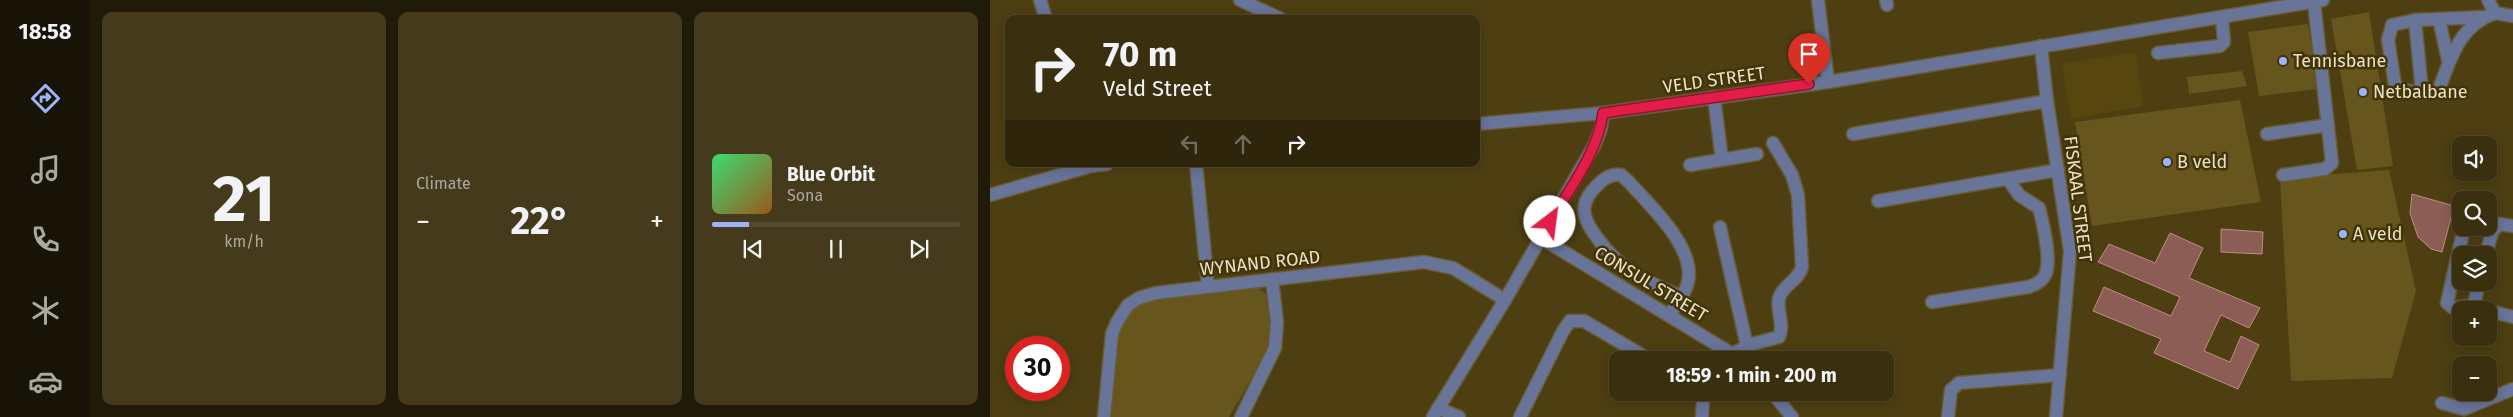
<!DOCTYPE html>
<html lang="en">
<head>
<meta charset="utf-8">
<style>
	:root { --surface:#3a2f0e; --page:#453b1c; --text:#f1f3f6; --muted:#aba99e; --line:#544a2e; --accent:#9db4fd }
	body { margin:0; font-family:"Fira Sans",sans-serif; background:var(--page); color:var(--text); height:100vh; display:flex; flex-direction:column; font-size:19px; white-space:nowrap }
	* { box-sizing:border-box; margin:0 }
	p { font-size:16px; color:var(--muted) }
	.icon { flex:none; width:28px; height:28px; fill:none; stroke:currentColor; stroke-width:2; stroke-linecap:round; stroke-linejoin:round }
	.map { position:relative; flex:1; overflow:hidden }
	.drawer { display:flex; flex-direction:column; gap:12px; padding:12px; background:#201a08; width:900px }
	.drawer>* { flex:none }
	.banner { position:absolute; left:15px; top:15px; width:475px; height:152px; border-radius:10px; box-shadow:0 2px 12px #0003,0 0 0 1px var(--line); background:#3a2f0e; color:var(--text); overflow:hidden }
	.tools { position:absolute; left:1462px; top:136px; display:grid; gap:10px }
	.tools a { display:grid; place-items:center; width:45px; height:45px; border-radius:10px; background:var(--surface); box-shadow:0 2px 12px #0003,0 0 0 1px var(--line); font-size:25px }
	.speed { position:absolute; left:15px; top:336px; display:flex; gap:10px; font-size:25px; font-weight:700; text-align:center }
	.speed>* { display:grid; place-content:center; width:65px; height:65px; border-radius:50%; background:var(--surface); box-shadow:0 2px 12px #0003,0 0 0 1px var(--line); line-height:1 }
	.speed .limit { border:8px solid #d22; background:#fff; color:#111 }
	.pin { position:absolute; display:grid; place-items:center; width:42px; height:42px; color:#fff; margin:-51px -21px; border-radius:50% 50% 50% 0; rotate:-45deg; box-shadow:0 0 5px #0007 }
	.pin .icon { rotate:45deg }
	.me { position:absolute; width:55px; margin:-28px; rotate:30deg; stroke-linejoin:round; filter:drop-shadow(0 0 4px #0008) }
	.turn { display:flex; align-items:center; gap:18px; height:105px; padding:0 15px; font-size:22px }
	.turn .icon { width:65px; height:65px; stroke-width:2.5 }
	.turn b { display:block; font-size:35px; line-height:42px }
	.lanes { display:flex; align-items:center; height:48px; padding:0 15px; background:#0003; justify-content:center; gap:25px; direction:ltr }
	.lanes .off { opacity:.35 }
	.big { font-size:38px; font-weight:700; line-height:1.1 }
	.drawer .widget { flex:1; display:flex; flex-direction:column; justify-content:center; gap:8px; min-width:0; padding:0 18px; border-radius:10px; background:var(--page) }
	.drawer .dial { align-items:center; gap:0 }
	.dial b { font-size:65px; line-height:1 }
	.song { display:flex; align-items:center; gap:15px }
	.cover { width:60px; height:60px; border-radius:8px; background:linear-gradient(135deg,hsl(140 70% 55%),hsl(30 70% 35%)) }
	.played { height:5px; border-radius:2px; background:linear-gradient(90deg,var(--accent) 15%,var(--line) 15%) }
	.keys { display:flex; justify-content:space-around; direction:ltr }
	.heat { display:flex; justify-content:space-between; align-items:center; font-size:28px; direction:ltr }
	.drawer .tiles { flex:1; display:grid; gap:12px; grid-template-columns:repeat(3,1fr) }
	.trip { position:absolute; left:619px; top:351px; width:285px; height:50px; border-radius:10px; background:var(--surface); box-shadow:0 2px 12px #0003,0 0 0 1px var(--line); font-weight:700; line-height:50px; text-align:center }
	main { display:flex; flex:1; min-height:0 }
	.menu { display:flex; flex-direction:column; width:90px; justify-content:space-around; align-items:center; background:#171306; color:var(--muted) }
	.menu .icon { width:35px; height:35px }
	.menu .active { color:var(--accent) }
	.menu b { font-size:22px; color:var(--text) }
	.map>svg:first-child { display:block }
	.built { fill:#57460e }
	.green { fill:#67551e }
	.building { fill:#8c5d54; stroke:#bf8d83 }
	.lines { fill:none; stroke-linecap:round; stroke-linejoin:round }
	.minor-casing { stroke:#695c33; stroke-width:15 }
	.minor { stroke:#687498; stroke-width:12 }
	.route-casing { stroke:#92132f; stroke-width:12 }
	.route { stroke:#e11d48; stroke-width:9 }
	.poi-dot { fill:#9db4fd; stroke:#423405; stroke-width:2 }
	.labels { text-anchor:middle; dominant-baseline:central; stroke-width:5; stroke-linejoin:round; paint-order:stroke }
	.poi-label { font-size:18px; fill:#e9e0c9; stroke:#423405; text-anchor:start }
	.street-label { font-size:18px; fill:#e9e0c9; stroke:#423405 }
</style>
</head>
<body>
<main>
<nav class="menu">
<b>18:58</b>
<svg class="icon active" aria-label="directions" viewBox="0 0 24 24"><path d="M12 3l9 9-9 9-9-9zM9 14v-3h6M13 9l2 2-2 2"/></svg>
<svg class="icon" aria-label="music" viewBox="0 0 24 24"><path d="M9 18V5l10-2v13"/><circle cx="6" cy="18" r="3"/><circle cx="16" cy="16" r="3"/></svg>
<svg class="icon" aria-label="phone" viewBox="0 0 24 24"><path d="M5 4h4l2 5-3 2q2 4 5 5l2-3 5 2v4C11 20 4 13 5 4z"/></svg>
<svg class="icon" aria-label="climate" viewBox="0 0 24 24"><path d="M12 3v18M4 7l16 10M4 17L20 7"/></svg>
<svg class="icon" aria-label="car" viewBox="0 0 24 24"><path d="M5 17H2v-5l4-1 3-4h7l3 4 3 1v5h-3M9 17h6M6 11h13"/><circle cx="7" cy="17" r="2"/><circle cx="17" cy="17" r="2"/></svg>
</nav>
<section class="drawer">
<div class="tiles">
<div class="widget dial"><b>21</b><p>km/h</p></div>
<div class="widget"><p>Climate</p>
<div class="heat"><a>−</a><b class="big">22°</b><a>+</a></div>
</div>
<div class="widget">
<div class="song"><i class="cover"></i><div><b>Blue Orbit</b><p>Sona</p></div></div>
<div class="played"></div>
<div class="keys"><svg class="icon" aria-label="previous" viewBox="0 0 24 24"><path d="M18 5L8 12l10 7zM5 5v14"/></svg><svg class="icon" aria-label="pause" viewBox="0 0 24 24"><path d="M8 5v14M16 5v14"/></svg><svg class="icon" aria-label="next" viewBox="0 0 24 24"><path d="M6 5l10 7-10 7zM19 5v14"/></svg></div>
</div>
</div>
</section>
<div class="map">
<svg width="1523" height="417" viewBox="0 0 1523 417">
	<rect width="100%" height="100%" fill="#4d3f12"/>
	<path class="built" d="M1146 52 1153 106 1081 119 1072 64Z"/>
	<g class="green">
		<path d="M1379 12 1403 166 1367 170 1341 19Z"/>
		<path d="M1318 24 1328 89 1269 96 1258 32Z"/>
		<path d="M1252 71 1257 86 1199 94 1197 77Z"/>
		<path d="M1250 100 1271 202 1102 226 1085 122Z"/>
		<path d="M1399 170 1426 291 1402 378 1301 381 1290 178Z"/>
		<path d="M266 286 276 294 281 335 274 358 239 417H119L129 326 144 309 166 297Z"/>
	</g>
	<g class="building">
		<path d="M1422 194 1464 206 1452 252 1441 249 1428 237 1420 213Z"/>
		<path d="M1231 229 1273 232 1272 254 1231 252Z"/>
		<path d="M1180 233 1213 248 1199 278 1270 308 1259 328 1231 315 1214 351 1240 362 1251 336 1269 345 1248 389 1164 353 1171 339 1103 311 1114 287 1181 316 1190 297 1108 262 1119 244 1165 263Z"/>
	</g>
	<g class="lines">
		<defs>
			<g id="minor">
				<path d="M50 0 56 19"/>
				<path d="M250 0 291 19"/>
				<path d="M828 0 838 82"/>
				<path d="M896 0 897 5"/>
				<path d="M1498 0 1505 13 1523 16"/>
				<path d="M1494 17 1425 20 1402 25 1398 40 1405 85C1414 92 1440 97 1449 89 1461 57 1470 25 1505 13"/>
				<path d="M1449 19 1458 60"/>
				<path d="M1425 20 1432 92"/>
				<path d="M1051 46 1057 101 1080 251 1066 417"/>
				<path d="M1168 53 1230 46 1234 42 1232 18"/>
				<path d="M724 97 732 160"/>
				<path d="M486 124 613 113 838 82 1333 0"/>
				<path d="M863 134 1057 101"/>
				<path d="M1277 134 1338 125"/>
				<path d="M206 164 218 286"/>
				<path d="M700 165 767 154"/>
				<path d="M1293 175 1335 169 1342 163 1324 2"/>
				<path d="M0 195 101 166 117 164"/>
				<path d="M888 201 1068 170"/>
				<path d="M730 227 757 346"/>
				<path d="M1474 228 1457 303 1463 308 1484 305"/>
				<path d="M551 238 752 360"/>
				<path d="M1496 255 1502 232 1509 224 1523 226"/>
				<path d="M1489 282 1484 305 1495 310"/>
				<path d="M942 302 1038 287C1045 285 1053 281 1056 273 1061 258 1053 223 1049 208L1029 195 1018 179"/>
				<path d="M1499 311 1523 317"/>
				<path d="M679 315C686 305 695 295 698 282 706 247 659 205 638 181L631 175C618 173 610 182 602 191 590 206 593 217 603 232 629 270 651 279 692 297"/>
				<path d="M742 354 762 344 789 337C795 324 786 311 789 298 793 285 809 280 812 267L808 195 802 175 783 143"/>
				<path d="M710 392 713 400 712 417"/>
				<path d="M782 392 802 417"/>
				<path d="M1452 403 1474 409 1523 389"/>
				<path d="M448 408 469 417"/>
				<path d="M114 417 122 334 127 322 138 305 149 298 166 293 434 262 463 268 515 300"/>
				<path d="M251 417 285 348 287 322 282 279"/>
				<path d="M443 417 515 300 605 144 611 128 613 113"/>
				<path d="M530 417 573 331 580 321H594L660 360"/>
				<path d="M958 417 961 390 969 383 1070 375"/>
			</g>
		</defs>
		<use href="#minor" class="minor-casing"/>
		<use href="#minor" class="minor"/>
	</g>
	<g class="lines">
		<defs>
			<path id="route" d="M560 222C580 188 608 152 613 113L819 84"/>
		</defs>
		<use href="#route" class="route-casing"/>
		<use href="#route" class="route"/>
	</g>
	<g class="poi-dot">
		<circle cx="1293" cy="61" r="5"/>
		<circle cx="1373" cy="92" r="5"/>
		<circle cx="1177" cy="162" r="5"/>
		<circle cx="1353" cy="234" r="5"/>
	</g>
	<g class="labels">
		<g class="poi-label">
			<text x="1303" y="61">Tennisbane</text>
			<text x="1383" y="92">Netbalbane</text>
			<text x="1187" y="162">B veld</text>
			<text x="1363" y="234">A veld</text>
		</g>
		<g class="street-label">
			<text transform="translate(724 80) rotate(-8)">VELD STREET</text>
			<text transform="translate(1088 199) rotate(83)">FISKAAL STREET</text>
			<text transform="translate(270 263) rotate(-6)">WYNAND ROAD</text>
			<text transform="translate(661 284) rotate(31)">CONSUL STREET</text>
		</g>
	</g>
</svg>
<div class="tools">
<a><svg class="icon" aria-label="sound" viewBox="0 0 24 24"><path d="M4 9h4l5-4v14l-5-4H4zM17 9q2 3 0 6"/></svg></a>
<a><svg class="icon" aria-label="search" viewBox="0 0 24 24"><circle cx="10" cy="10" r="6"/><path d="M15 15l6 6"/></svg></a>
<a><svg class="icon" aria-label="layers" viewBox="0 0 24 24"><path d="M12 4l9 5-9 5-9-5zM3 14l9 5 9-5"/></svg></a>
<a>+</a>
<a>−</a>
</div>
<div class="speed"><div class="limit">30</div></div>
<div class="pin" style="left:819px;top:84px;background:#d93025"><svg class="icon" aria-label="arrive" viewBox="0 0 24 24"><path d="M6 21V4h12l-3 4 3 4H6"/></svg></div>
<svg class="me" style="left:560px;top:222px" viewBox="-20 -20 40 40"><circle r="19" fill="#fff"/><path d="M0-13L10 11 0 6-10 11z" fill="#e11d48"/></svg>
<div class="trip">18:59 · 1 min · 200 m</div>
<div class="banner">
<div class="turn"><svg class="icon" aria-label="right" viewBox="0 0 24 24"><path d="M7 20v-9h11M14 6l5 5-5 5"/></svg><div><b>70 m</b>Veld Street</div></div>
<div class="lanes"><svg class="icon off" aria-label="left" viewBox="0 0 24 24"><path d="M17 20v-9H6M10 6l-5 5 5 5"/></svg><svg class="icon off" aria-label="ahead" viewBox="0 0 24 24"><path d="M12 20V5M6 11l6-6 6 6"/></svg><svg class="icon" aria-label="right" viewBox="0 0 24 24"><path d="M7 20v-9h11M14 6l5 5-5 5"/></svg></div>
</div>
</div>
</main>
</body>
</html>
